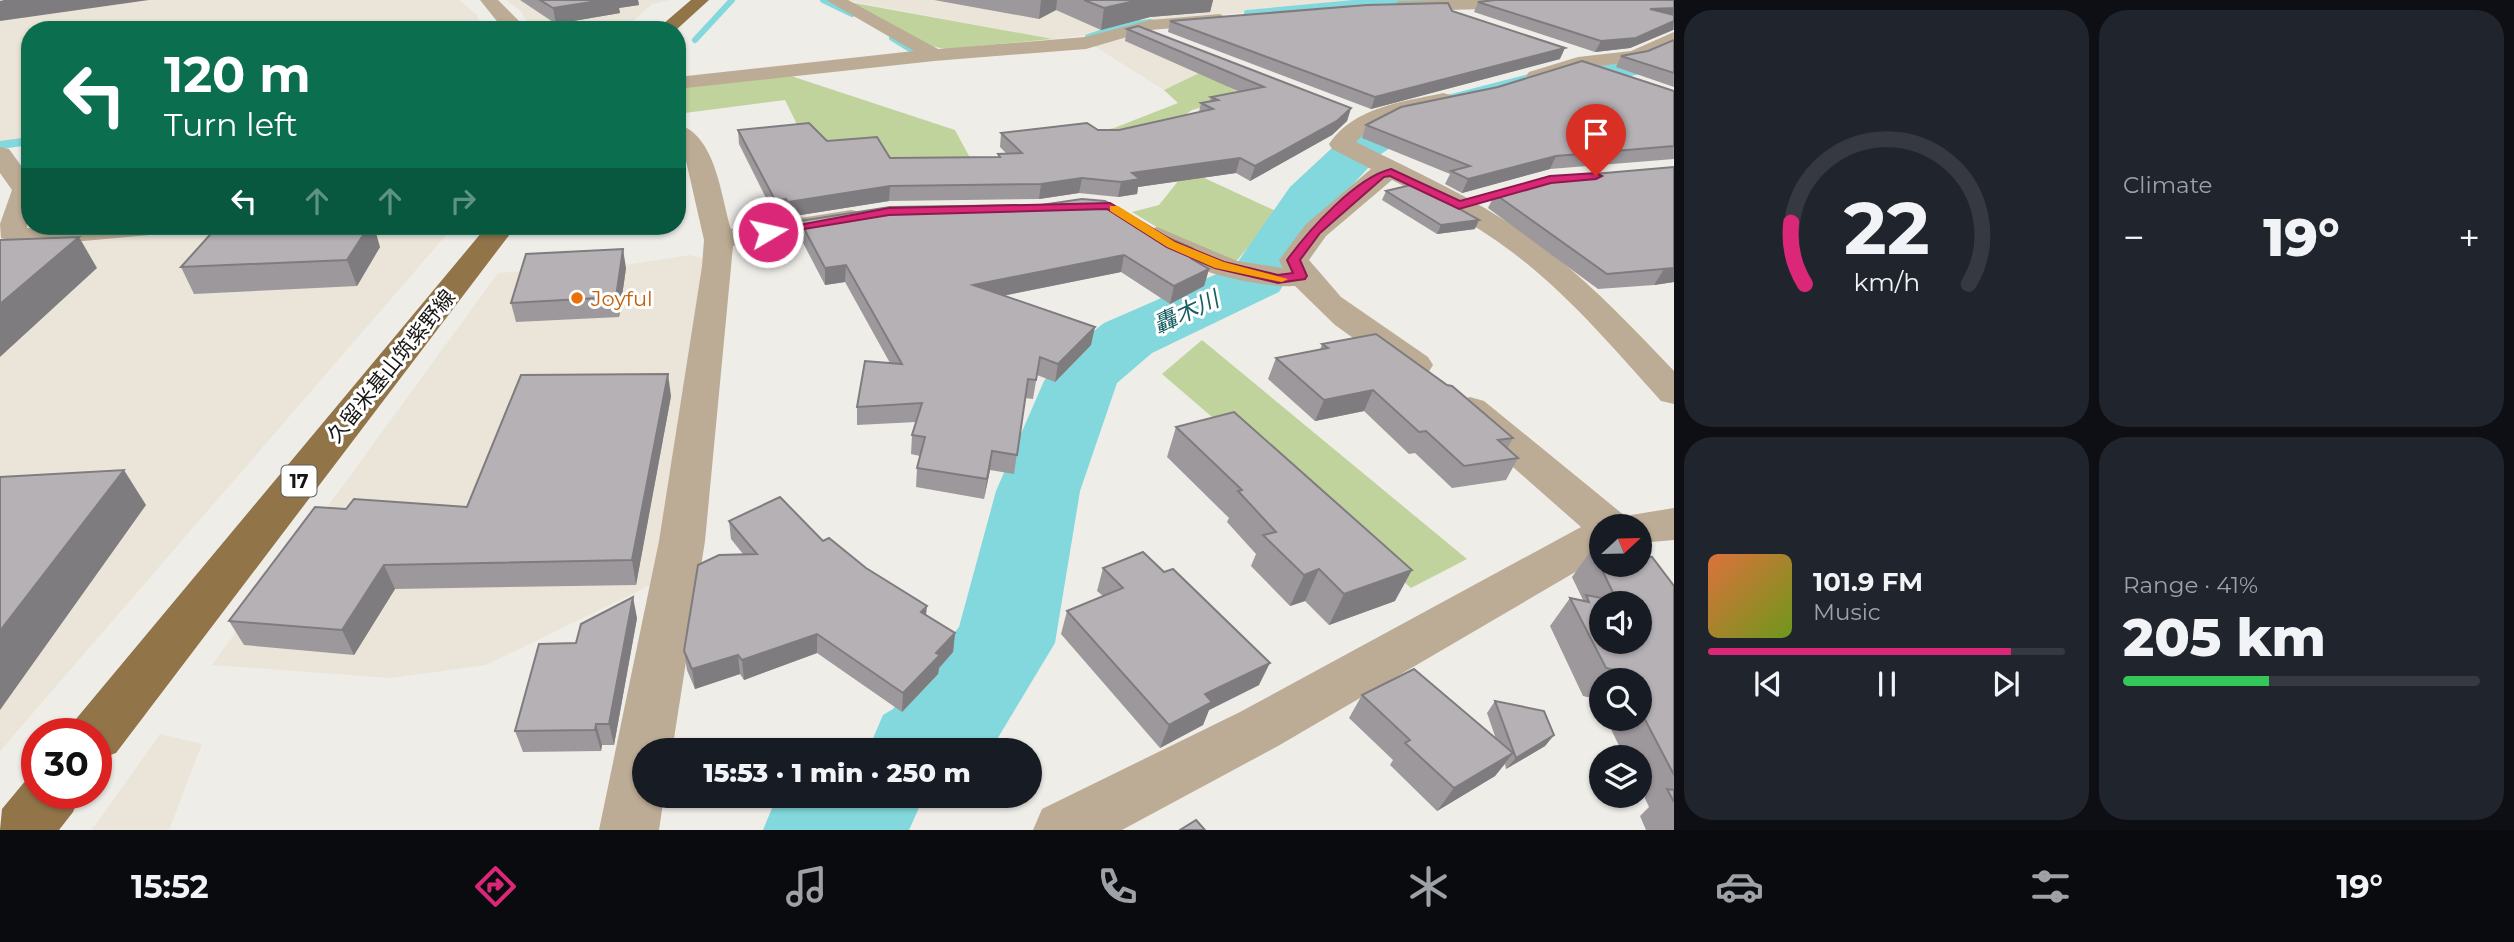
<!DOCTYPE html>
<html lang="en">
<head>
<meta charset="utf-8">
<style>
	:root { --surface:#171b24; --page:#20242c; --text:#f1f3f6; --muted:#9ea1a6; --line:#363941; --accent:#db2777 }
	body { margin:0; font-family:Montserrat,"Noto Sans JP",sans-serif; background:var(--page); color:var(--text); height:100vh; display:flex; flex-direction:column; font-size:26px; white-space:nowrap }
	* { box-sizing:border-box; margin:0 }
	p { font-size:23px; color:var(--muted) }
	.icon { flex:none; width:38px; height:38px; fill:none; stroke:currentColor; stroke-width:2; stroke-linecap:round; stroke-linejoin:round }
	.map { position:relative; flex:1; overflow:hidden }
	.side { display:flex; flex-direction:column; gap:10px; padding:10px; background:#0d0f14; width:840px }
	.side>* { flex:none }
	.top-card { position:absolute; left:21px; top:21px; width:665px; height:214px; border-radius:28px; box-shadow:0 2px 5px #0004; background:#0b6e4f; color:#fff; overflow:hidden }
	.needle { width:46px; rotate:68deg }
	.controls { position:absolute; left:1589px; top:514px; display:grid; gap:14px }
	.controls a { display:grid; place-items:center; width:63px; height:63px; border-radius:50%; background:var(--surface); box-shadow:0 2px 5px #0004; font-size:35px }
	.speed { position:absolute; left:21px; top:718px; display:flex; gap:14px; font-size:35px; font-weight:700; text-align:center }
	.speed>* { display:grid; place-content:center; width:91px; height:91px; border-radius:50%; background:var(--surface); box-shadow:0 2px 5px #0004; line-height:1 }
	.speed .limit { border:10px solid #d22; background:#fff; color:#111 }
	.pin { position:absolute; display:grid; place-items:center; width:60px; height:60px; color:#fff; margin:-72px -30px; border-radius:50% 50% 50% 0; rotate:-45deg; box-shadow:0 0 7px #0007 }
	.pin .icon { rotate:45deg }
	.me { position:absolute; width:77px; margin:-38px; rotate:81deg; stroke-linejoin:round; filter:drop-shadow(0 0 5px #0008) }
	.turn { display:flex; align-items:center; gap:24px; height:147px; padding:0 28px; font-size:32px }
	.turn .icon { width:91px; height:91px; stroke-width:2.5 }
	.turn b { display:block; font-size:49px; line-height:60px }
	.lanes { display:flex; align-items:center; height:66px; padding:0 28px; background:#0003; justify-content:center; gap:35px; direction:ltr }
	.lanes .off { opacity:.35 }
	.big { font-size:52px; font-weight:800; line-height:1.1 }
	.side .card { flex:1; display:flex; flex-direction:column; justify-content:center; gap:10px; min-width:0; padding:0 24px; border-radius:28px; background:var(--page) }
	.side .dial { align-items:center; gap:0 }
	.dial svg { height:182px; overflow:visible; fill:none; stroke:var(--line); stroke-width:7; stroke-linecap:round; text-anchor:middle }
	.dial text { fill:var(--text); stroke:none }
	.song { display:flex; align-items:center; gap:21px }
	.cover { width:84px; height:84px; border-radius:10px; background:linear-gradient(135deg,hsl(20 70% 55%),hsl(80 70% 35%)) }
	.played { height:7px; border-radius:4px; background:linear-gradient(90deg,var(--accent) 85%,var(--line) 85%) }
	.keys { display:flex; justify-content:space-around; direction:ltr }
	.heat { display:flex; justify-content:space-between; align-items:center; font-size:38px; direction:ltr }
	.charge { height:10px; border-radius:5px; background:linear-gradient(90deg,#34c759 41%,var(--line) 0) }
	.side .tiles { flex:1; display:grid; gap:10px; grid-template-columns:repeat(2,1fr) }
	.trip { position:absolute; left:632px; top:738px; width:410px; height:70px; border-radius:35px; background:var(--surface); box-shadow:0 2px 5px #0004; font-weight:800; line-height:70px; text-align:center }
	.menu { display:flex; height:112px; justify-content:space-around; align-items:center; background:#090b0e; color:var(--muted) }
	.menu .icon { width:49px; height:49px }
	.menu .on { color:var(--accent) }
	.menu b { font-size:32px; color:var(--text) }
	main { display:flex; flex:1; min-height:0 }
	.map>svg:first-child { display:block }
	.built { fill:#eae5d8 }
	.green { fill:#c1d39d }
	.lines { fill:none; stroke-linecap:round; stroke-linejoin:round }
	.stream-far1 { stroke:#82d8dc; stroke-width:6 }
	.stream { stroke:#82d8dc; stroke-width:8 }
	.river { fill:#82d8dc; fill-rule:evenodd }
	.minor { fill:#bcac95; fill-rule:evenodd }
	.tertiary { fill:#bcac95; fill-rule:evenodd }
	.primary { fill:#927449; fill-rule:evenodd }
	.wall { fill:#9d989c }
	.shaded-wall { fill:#7f7c7f }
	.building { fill:#b6b1b5; stroke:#7f7c7f; stroke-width:2; fill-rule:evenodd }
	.route { fill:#db2777; stroke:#8e194d; stroke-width:2 }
	.slow { fill:#f59e0b }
	.food-dot { fill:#e8710a; stroke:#fff; stroke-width:2.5 }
	.labels { text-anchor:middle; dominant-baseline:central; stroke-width:6; stroke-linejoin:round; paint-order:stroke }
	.shield { fill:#fff; stroke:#5d5c5a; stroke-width:2 }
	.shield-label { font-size:19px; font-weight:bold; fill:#171614 }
	.food-label { font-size:21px; fill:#c56008; stroke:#fff; text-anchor:start }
	.street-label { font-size:21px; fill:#171614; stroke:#fff }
	.water-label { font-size:23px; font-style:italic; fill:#175f63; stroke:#fff }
</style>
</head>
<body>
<main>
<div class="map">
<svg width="1674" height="830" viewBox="0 0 1674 830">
	<rect width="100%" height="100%" fill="#efede8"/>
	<g class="built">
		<path d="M0 0H459L477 15 482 30H30V139L0 142Z"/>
		<path d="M506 0H671L652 4 623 30H531L521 11Z"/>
		<path d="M844 0H1430L1432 1 1356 3 1122 23 1087 35 1053 39Z"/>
		<path d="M1130 34 1219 64 1164 90 1093 45Z"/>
		<path d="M251 226H454L0 751V247H30Z"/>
		<path d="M690 255 703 259 653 584 486 665 390 678 212 665 498 273 625 265Z"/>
		<path d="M160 734 202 744 169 830H92Z"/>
	</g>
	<g class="green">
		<path d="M849 2 1053 39 946 49 930 46Z"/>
		<path d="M1220 63 1253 76 1229 87 1246 96 1192 110 1154 136 1100 131 1114 128 1178 103 1164 90Z"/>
		<path d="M788 75 955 130 975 167 901 169 881 147 813 157 785 100 677 114V87Z"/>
		<path d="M1187 170 1278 212 1234 264 1178 240 1132 212 1159 205Z"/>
		<path d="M1202 340 1467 559 1411 588 1162 374Z"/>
	</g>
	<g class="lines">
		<g class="stream-far1">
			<path d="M823 0 852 14"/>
			<path d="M1247 13 1354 3 1436 2 1433 0"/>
			<path d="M1088 37 1127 24 1151 22"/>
			<path d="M892 38 918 54"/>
			<path d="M695 40 732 0"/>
		</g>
		<path class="stream" d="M0 145 30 141"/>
		<g class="river">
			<path d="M1674 36V63L1660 70 1587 85 1437 126 1402 140 1381 154 1331 208 1279 292 1152 353 1117 383 1080 491 1055 643 990 751H842L866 741 871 743 883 715 893 709 959 627 996 491 1044 381 1066 353 1104 323 1235 266 1290 187 1347 134 1368 120 1405 106 1564 65 1635 52Z"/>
			<path d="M777 796H937L922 801 909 830H763Z"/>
		</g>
		<g class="minor">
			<path d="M826 0H848L938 49 1085 37 1150 20 1220 14 1229 19 1220 24 1151 30 1086 49 934 61 677 89V77L914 51Z"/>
			<path d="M1439 0H1521L1519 4 1490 9 1399 11 1390 6 1399 1Z"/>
			<path d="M1674 32V45L1642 60 1580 69 1536 82 1526 76 1529 72 1578 57 1631 51Z"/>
			<path d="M1443 93 1451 95 1454 100 1451 105C1418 113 1380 115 1356 142 1416 172 1479 200 1534 240 1586 278 1630 325 1674 371V404L1661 401C1614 349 1568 294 1512 252 1475 224 1433 201 1392 180L1326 236 1309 260 1341 297 1428 357 1433 365 1428 373 1415 376 1402 373 1335 325 1295 286C1258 288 1164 267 1142 236L1147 230 1157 227 1237 261 1283 268 1279 260 1306 224 1371 169 1332 149 1329 144C1354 107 1402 102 1443 93Z"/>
			<path d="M677 124C716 134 721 197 731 229L851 210 861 212 865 218 861 224 851 226 733 246 705 541 672 751H644V796H664L659 830H599L659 541 702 266 704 240 684 152 677 145Z"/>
			<path d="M0 147 9 149 30 178 27 228 164 226 160 232 150 235 29 246 1 238 0 224 12 190 0 173Z"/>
			<path d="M1470 397 1484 401 1625 516 1674 508V540L1640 543V527H1601V557L1278 746 1122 830H1033L1042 809 1240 712 1581 527 1456 417 1451 409 1456 401Z"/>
		</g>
		<path class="tertiary" d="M480 0H498L519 21 522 30H504Z"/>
		<g class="primary">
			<path d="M691 0H709L676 30H656Z"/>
			<path d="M487 226H516L116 753 96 760V733H70L76 719Z"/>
			<path d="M37 772V793H81L73 812 59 830H0L2 809 31 774Z"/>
		</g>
	</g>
	<g class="wall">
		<path d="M520 0H638L639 5 619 8 620 13 556 24Z"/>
		<path d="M934 0H1213L1210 12 1150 17 1101 30 1056 10 1039 19Z"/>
		<path d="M1674 0V30H1673L1630 48 1595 52 1474 12 1478 2Z"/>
		<path d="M1452 11 1560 59 1371 109 1168 32 1170 21Z"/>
		<path d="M1127 29 1351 108 1347 121 1332 135 1250 181 1236 173 1138 187 1137 194 1118 197 1079 193 1039 199 889 201 788 217 786 214 775 216 739 144 738 130 827 141 890 158 998 157V154L1006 153 1000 147 1001 133 1119 130 1199 112 1201 103 1210 101 1211 97 1240 92 1125 41Z"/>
		<path d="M1674 40V87L1616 67 1621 56 1648 51Z"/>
		<path d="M1674 91V159L1550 169 1462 193 1445 184 1450 174 1362 138 1366 125Z"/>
		<path d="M1674 167V282L1654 285 1598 289 1488 208 1495 194Z"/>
		<path d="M1386 191 1475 229 1437 234 1382 200Z"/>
		<path d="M890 207 1201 264 1209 269 1204 286 1170 304 1121 272 1003 296 1091 345 1055 382 1037 375 1033 399 1025 398 1014 474 990 470 984 499 916 487 917 468 920 456 911 454 912 435 916 422 857 425V407L890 363 845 282 825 285 800 237V221Z"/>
		<path d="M380 247 357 286 194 294 181 267Z"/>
		<path d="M626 268 619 317 516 322 511 303Z"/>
		<path d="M1322 344 1513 438 1507 449 1518 458 1506 480 1452 488 1415 453 1409 454 1364 411 1315 421 1268 379 1276 358 1320 350Z"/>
		<path d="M671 396 636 585 395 589 354 655 244 645 229 621 346 509 467 507Z"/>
		<path d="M1176 427 1395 601 1329 625 1305 601 1290 606 1251 566 1256 554 1227 522 1229 518 1167 457Z"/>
		<path d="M729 521 823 541 866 568 926 615 955 633 953 652 939 668 938 674 902 712 817 653 744 680 740 674 695 689 687 670 684 651 743 554 731 539Z"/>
		<path d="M1592 549 1674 586V830H1646L1640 816 1649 807 1640 788V758H1625L1606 719H1640V681H1601V709L1596 699 1583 696 1550 626 1570 598 1583 600 1572 577Z"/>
		<path d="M1103 568 1259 685 1209 710 1203 725 1160 748 1061 634 1067 611 1103 596 1097 591Z"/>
		<path d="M637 618 614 745H602L601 751 523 752 515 731 576 643Z"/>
		<path d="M1362 695 1496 739 1487 713 1495 701 1554 735 1545 746 1506 769 1505 764 1495 776 1437 811 1390 765 1393 760 1349 718Z"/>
	</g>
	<g class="shaded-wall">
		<path d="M4 0H149L0 21V1Z"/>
		<path d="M604 0H638L639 5 619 8 620 13 556 24 553 8Z"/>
		<path d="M1041 0H1057L1056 10 1039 19Z"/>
		<path d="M1139 0H1213L1210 12 1150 17 1101 30 1104 8Z"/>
		<path d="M1674 8V17L1650 9Z"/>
		<path d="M1674 21 1673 30 1630 48 1595 52 1601 41Z"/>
		<path d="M1565 48 1560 59 1371 109 1375 97Z"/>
		<path d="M1351 108 1347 121 1332 135 1250 181 1255 166Z"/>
		<path d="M1556 156 1550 169 1462 193 1468 179Z"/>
		<path d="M1240 158 1236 173 1138 187 1137 194 1118 197 1121 182 1132 173Z"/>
		<path d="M1082 178 1079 193 1039 199 1041 184Z"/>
		<path d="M890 186 889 201 788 217V202Z"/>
		<path d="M786 199V214L775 216V200Z"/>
		<path d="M1479 220 1475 229 1437 234 1441 225Z"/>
		<path d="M369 226H374L380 247 357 286 347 260Z"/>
		<path d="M79 237 97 268 0 357V304Z"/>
		<path d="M623 249 626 268 619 317 616 297Z"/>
		<path d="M1124 255 1121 272 971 302 973 285Z"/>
		<path d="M1203 256 1199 273 1192 259Z"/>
		<path d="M846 265 845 282 825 285V268Z"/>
		<path d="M1674 268V282L1654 285 1664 269Z"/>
		<path d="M1209 269 1204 286 1170 304 1174 286Z"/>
		<path d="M1095 327 1091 345 1055 382 1058 364Z"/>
		<path d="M668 374 671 396 636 585 632 560Z"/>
		<path d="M1373 390 1364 411 1315 421 1324 400Z"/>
		<path d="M992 451 990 470 984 499 987 479Z"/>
		<path d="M124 470 146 505 0 710V631Z"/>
		<path d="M384 565 395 589 354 655 342 630Z"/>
		<path d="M1319 569 1305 601 1290 606 1304 575Z"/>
		<path d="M1412 570 1395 601 1329 625 1344 594Z"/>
		<path d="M633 597 637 618 614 745 609 724Z"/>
		<path d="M927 606 925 625 921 612Z"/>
		<path d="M955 633 953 652 939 668 938 674 902 712 903 693 936 653Z"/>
		<path d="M817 634V653L744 680 742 660Z"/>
		<path d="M738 655 740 674 695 689 692 669Z"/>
		<path d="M1270 663 1259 685 1209 710 1203 725 1160 748 1169 725 1205 694Z"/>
		<path d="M596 724 602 745 601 751 595 730Z"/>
		<path d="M1554 735 1545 746 1506 769 1516 758Z"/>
		<path d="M1513 753 1495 776 1437 811 1454 788Z"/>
	</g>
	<g class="building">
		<path d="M540 0H604L553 8Z"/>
		<path d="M1084 0H1139L1104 8Z"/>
		<path d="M1495 0H1674V8L1650 9 1674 15V21L1636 38 1601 41 1478 2Z"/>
		<path d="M1448 3 1452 11 1565 48 1375 97 1170 21 1367 5Z"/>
		<path d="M1138 26 1351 108 1337 121 1255 166 1240 158 1132 173 1140 179 1121 182 1082 178 1041 184 890 186 788 202 786 199 775 200 738 130 809 123 827 141 877 137 890 158 1000 157 998 154 1022 153 1001 133 1087 123 1098 130H1119L1213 109 1201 103 1218 100 1211 97 1264 87 1127 29Z"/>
		<path d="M1674 40V73L1621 56 1648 51Z"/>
		<path d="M1582 61 1674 91V146L1556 156 1468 179 1451 171 1470 166 1366 125 1401 107 1498 87Z"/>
		<path d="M1674 167V268L1607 274 1495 194 1559 177Z"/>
		<path d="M1415 184 1479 220 1441 225 1386 191Z"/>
		<path d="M1082 199 1105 201 1164 236 1192 248 1203 256 1192 259 1209 269 1174 286 1124 255 973 285 1095 327 1058 364 1040 357 1036 380 1028 379 1017 455 992 451 987 479 917 468 925 437 912 435 922 403 857 407 865 361 902 364 846 265 825 268 800 221 890 207 1041 205Z"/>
		<path d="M257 226H369L347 260 181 267 217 227Z"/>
		<path d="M79 237 0 304V240Z"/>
		<path d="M623 249 616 297 511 303 526 254Z"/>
		<path d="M1376 334 1447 385 1452 386 1513 438 1498 440 1518 458 1464 466 1426 431 1419 432 1373 390 1324 400 1276 358 1328 348 1322 344Z"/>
		<path d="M668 374 632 560 384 565 342 630 229 621 315 507 346 509 354 499 467 507 521 375Z"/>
		<path d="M1234 412 1412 570 1344 594 1319 569 1304 575 1263 535 1276 532 1238 491 1242 490 1176 427Z"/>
		<path d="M124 470 0 631V477Z"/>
		<path d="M780 497 823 541 829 538 866 568 927 606 921 612 955 633 936 653 940 655 903 693 817 634 742 660 738 655 692 669 684 651 698 565 719 555 757 554 729 521Z"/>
		<path d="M1595 547 1601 548V565H1640V555L1652 557 1674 586V775L1640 710V681H1625L1619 671 1606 668 1570 598 1589 602 1586 595 1617 601 1592 549ZM1601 604H1640V642H1601Z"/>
		<path d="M1143 552 1164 572 1173 569 1270 663 1205 694 1212 702 1169 725 1067 611 1123 588 1103 568Z"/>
		<path d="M633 597 609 724H596L595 730 515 731 539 644 576 643 581 624Z"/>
		<path d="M1414 669 1513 753 1454 788 1405 743 1410 740 1362 695Z"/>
		<path d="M1495 701 1544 711 1554 735 1516 758Z"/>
		<path d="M1667 789 1674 790V802Z"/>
		<path d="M1196 820 1205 830H1180Z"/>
	</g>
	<path class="route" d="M1391 169 1460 201 1550 176 1596 173 1602 176 1596 179 1551 183 1459 209 1390 176 1384 177 1320 233 1300 260 1307 276 1305 279 1278 283 1215 268 1167 247 1107 209 889 215 768 235 762 232 889 208 1110 203 1175 242 1224 262 1278 275 1293 273 1287 260C1309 230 1355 178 1391 169Z"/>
	<path class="slow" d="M1110 206H1118L1175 242 1224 262 1288 279 1282 282 1215 268 1167 247 1110 211Z"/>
	<circle class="food-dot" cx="577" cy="298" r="7"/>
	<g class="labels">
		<rect class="shield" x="281.5" y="465.5" width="35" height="31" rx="5"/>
		<g class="shield-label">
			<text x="299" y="481">17</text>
		</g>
		<g class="food-label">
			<text x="591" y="298">Joyful</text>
		</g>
		<g class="street-label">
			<text transform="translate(391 366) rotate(-51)">久留米基山筑紫野線</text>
		</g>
		<g class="water-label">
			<text transform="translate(1186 312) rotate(-25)">轟木川</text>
		</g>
	</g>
</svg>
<div class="controls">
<a><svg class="needle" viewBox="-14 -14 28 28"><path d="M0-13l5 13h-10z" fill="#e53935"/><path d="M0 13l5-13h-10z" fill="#9ea1a6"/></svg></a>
<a><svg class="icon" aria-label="sound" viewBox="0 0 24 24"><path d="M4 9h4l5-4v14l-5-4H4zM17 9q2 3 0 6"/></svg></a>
<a><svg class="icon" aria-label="search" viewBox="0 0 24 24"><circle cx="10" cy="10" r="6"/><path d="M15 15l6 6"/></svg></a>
<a><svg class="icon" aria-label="layers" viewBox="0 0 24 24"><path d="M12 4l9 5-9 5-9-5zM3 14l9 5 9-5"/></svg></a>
</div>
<div class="speed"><div class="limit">30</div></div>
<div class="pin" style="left:1596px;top:176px;background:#d93025"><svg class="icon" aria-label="arrive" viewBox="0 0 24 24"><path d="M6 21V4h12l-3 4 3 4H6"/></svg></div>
<svg class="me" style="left:768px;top:232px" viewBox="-20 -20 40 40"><circle r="17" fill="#db2777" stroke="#fff" stroke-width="3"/><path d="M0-11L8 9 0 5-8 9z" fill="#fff"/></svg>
<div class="trip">15:53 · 1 min · 250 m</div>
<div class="top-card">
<div class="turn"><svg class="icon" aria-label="left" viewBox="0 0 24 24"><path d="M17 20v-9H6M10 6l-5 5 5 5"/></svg><div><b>120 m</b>Turn left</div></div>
<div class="lanes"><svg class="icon" aria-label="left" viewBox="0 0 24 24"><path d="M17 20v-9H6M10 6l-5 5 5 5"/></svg><svg class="icon off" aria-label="ahead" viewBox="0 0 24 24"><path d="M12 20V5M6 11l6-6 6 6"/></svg><svg class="icon off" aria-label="ahead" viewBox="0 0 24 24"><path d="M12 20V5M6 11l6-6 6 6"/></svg><svg class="icon off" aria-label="right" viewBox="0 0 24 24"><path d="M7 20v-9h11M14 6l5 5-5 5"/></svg></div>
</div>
</div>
<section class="side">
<div class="tiles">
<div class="card dial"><svg viewBox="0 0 100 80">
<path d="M14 69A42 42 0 1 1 86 69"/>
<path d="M14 69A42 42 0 0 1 8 42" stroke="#db2777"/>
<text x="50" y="56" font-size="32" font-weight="700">22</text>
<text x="50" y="72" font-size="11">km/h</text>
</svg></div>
<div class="card"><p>Climate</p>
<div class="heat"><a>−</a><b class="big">19°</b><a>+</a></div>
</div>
<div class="card">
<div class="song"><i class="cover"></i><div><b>101.9 FM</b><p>Music</p></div></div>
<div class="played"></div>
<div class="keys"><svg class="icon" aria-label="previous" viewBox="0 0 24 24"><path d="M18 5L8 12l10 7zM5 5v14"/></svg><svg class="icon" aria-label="pause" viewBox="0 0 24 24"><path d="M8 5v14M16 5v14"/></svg><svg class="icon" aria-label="next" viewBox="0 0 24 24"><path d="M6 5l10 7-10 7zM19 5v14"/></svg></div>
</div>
<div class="card"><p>Range · 41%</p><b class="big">205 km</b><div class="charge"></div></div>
</div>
</section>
</main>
<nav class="menu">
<b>15:52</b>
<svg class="icon on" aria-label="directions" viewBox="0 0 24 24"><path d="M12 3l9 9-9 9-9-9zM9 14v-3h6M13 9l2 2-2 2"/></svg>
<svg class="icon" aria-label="music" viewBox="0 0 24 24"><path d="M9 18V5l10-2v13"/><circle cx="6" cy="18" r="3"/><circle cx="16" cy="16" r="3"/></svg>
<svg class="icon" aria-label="phone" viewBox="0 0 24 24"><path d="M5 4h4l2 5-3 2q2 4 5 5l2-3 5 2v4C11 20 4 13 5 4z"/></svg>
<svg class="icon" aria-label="climate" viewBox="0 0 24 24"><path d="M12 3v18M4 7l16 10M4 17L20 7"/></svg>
<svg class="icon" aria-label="car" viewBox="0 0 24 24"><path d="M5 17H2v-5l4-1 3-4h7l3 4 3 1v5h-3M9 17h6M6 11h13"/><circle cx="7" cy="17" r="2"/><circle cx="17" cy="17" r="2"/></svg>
<svg class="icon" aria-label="filters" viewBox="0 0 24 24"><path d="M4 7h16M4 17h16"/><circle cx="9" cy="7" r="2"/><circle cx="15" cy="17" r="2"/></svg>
<b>19°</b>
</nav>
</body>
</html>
